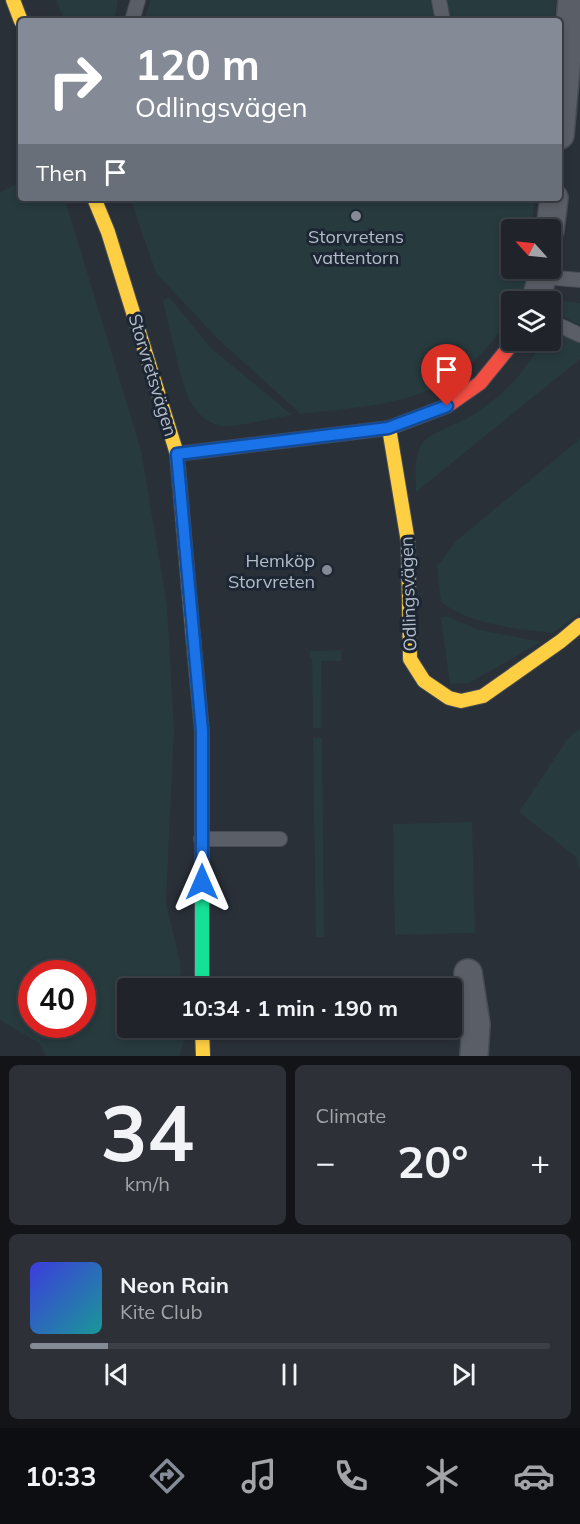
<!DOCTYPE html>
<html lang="en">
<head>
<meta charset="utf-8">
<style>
	:root { --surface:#20242a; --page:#2d3036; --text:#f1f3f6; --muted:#a2a4a8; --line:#3d4147; --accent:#848b96 }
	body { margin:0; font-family:Mulish,sans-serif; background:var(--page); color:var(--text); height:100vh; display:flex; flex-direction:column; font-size:22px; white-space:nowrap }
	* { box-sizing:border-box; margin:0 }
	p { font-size:20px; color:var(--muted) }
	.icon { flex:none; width:33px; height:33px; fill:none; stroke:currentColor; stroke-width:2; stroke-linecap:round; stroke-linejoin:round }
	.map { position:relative; height:1056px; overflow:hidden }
	.side { display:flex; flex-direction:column; gap:9px; padding:9px; background:#121417; flex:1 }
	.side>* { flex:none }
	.hud { position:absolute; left:18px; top:18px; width:544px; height:183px; border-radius:6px; box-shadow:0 3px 9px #0003,0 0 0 2px var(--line); background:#848b96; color:#fff; overflow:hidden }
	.needle { width:39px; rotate:297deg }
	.fabs { position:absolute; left:501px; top:219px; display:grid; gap:12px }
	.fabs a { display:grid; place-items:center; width:60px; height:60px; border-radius:6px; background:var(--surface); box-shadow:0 3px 9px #0003,0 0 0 2px var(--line); font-size:30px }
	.speed { position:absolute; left:18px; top:960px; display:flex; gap:12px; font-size:30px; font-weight:700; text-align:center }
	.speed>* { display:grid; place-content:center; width:78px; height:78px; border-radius:50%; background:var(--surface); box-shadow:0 3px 9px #0003,0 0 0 2px var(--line); line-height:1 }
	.speed .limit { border:9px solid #d22; background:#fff; color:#111 }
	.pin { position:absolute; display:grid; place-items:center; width:51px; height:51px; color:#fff; margin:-62px -26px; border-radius:50% 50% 50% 0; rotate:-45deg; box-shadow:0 0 6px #0007 }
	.pin .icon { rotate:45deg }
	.me { position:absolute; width:66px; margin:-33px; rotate:0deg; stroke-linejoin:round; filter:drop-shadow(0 0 4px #0008) }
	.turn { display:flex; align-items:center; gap:21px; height:126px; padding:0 18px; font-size:27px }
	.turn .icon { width:78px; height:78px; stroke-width:2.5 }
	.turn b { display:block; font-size:42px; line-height:51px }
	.then { display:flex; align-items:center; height:57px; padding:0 18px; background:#0003; gap:12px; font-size:22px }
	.big { font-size:45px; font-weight:700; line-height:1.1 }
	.side .tile { flex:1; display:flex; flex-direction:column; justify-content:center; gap:9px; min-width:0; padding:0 21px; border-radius:9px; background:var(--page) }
	.side .dial { align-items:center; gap:0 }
	.dial b { font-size:78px; line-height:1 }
	.song { display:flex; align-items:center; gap:18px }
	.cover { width:72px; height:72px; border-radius:9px; background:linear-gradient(135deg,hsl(240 70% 55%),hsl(180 70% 35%)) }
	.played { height:6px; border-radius:3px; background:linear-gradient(90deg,var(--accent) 15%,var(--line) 15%) }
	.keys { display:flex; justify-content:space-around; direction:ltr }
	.heat { display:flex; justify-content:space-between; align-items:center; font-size:33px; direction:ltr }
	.side .tiles { flex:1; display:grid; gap:9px; grid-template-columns:1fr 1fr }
	.tile:last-child { grid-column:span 2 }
	.trip { position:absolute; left:117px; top:978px; width:345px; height:60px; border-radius:6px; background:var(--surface); box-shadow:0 3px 9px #0003,0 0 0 2px var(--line); font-weight:700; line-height:60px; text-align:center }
	.menu { display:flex; height:96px; justify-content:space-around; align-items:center; background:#0d0e11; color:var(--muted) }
	.menu .icon { width:42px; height:42px }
	.menu .on { color:var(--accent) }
	.menu b { font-size:27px; color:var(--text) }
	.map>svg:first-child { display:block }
	.green { fill:#273a3e; fill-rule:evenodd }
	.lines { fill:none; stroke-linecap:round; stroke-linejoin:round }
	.lane-casing { stroke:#484c55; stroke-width:16 }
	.street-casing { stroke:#484c55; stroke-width:30 }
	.fast-casing { stroke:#484c55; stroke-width:16 }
	.slow-casing { stroke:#484c55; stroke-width:16 }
	.jam-casing { stroke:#484c55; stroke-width:16 }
	.lane { stroke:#5a5e66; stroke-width:14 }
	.street { stroke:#5a5e66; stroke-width:27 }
	.fast { stroke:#16e098; stroke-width:14 }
	.slow { stroke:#ffcf43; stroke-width:14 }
	.jam { stroke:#f24e42; stroke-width:14 }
	.route-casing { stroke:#114b97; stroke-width:15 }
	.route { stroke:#1a73e8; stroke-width:10 }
	.poi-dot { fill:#848b96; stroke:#1d2633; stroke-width:2 }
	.labels { text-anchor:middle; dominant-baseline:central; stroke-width:6; stroke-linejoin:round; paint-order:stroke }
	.poi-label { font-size:18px; fill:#b4bcc9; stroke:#1d2633 }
	.street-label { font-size:18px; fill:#b4bcc9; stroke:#1d2633 }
</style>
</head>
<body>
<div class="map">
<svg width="580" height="1056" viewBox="0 0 580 1056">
	<rect width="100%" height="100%" fill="#2a3038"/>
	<g class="green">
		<path d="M56 0H118L114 21H65Z"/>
		<path d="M151 0H556L554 21H144Z"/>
		<path d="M21 182V198H62L67 206 141 450 167 605 174 730 166 902 180 962 181 988H128V1028H183L184 1043 179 1056H46L39 1043 0 1020V192ZM32 974H82V1024H32Z"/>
		<path d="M130 198H535L531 229 512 230V268L527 269 526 283 518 301 512 302C512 305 513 312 512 315 509 324 498 334 492 341 443 405 375 405 301 414L217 338 156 273Z"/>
		<path d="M169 297 211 348 292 415C277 417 234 428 222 426 187 419 182 380 175 352 171 335 167 318 163 301Z"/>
		<path d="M562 301 580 303V325L557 313Z"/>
		<path d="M551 329 580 341V359L416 492C416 476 413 456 423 442 429 434 454 425 464 420 496 403 526 374 541 341L550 340Z"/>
		<path d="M580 439V613L553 633C514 628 474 626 441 602L437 567 456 541Z"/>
		<path d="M446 616 479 630 541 642 469 683 450 684 441 618Z"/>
		<path d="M341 650 342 661H321L322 728H313L312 658 310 657V651Z"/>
		<path d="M580 729V872L576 857 519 812 569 737Z"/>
		<path d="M313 738H322L324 937H316Z"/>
		<path d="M472 822 475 933 395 935 393 824Z"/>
	</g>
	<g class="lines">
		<defs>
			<g id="lane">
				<path d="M439 0 443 21"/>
				<path d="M132 21 138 0"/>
				<path d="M544 277 580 280"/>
				<path d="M550 321 580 335"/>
				<path d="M201 839H280"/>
			</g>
			<g id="street">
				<path d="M560 135 572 0"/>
				<path d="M550 230 554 198"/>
				<path d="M535 302 545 268"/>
				<path d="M468 973 476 1024 474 1056"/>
			</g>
			<path id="fast" d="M193 636 202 731V988"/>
			<g id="slow">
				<path d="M13 0 21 21"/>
				<path d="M94 198 108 232 177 454 193 636"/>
				<path d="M389 428 408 542 410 659 424 681 449 698 461 701 483 696 561 641 580 625"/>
				<path d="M202 1028 203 1056"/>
			</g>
			<path id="jam" d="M177 454 389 428 447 406 480 383 515 340"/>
		</defs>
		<use href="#lane" class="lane-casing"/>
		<use href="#street" class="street-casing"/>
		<use href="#fast" class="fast-casing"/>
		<use href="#slow" class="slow-casing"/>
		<use href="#jam" class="jam-casing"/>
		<use href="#lane" class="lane"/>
		<use href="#street" class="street"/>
		<use href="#fast" class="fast"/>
		<use href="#slow" class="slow"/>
		<use href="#jam" class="jam"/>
	</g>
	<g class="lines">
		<defs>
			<path id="route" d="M202 882V731L177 454 388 428 447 406"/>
		</defs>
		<use href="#route" class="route-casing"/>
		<use href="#route" class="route"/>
	</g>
	<g class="poi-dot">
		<circle cx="356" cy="216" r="6"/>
		<circle cx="327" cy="570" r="6"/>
	</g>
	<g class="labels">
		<g class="poi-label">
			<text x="356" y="236">Storvretens<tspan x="356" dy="21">vattentorn</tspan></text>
			<text x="315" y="560" text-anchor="end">Hemköp<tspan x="315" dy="21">Storvreten</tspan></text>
		</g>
		<g class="street-label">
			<text transform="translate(153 375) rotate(73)">Storvretsvägen</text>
			<text transform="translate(408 594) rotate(-92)">Odlingsvägen</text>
		</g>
	</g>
</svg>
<div class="fabs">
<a><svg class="needle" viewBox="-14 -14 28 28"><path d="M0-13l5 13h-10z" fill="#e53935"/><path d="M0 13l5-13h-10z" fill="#a2a4a8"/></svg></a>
<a><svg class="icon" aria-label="layers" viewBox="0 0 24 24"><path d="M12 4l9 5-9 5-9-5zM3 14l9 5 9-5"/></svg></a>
</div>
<div class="speed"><div class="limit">40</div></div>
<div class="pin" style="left:447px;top:406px;background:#d93025"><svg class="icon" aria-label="arrive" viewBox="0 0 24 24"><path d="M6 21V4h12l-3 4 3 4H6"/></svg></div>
<svg class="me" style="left:202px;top:882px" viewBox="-20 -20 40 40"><path d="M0-17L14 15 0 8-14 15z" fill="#1a73e8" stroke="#fff" stroke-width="4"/></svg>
<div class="trip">10:34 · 1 min · 190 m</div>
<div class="hud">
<div class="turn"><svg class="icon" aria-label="right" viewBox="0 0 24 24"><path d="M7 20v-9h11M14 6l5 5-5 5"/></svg><div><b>120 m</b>Odlingsvägen</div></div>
<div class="then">Then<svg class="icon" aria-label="arrive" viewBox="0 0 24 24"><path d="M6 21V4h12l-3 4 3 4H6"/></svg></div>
</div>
</div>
<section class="side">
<div class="tiles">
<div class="tile dial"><b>34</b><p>km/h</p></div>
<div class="tile"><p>Climate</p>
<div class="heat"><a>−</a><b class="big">20°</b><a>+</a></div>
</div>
<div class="tile">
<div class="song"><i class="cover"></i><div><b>Neon Rain</b><p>Kite Club</p></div></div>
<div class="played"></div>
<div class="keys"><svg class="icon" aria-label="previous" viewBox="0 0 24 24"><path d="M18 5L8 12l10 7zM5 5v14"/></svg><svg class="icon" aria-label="pause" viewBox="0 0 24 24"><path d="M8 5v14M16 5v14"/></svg><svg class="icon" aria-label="next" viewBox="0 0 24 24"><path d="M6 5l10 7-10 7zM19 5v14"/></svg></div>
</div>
</div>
</section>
<nav class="menu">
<b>10:33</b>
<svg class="icon on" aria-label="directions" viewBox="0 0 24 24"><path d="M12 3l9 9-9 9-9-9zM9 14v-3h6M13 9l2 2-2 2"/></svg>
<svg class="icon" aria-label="music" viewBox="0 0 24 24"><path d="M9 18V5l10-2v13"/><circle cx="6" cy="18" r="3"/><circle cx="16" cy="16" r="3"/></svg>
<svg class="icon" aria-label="phone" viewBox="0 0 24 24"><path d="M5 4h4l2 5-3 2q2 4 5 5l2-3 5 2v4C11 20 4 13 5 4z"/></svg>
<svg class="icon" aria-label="climate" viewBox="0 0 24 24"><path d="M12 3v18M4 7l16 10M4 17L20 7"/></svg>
<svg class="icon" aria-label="car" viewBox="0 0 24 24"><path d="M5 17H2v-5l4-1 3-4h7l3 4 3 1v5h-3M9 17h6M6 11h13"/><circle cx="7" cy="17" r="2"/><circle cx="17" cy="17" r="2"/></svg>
</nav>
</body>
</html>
